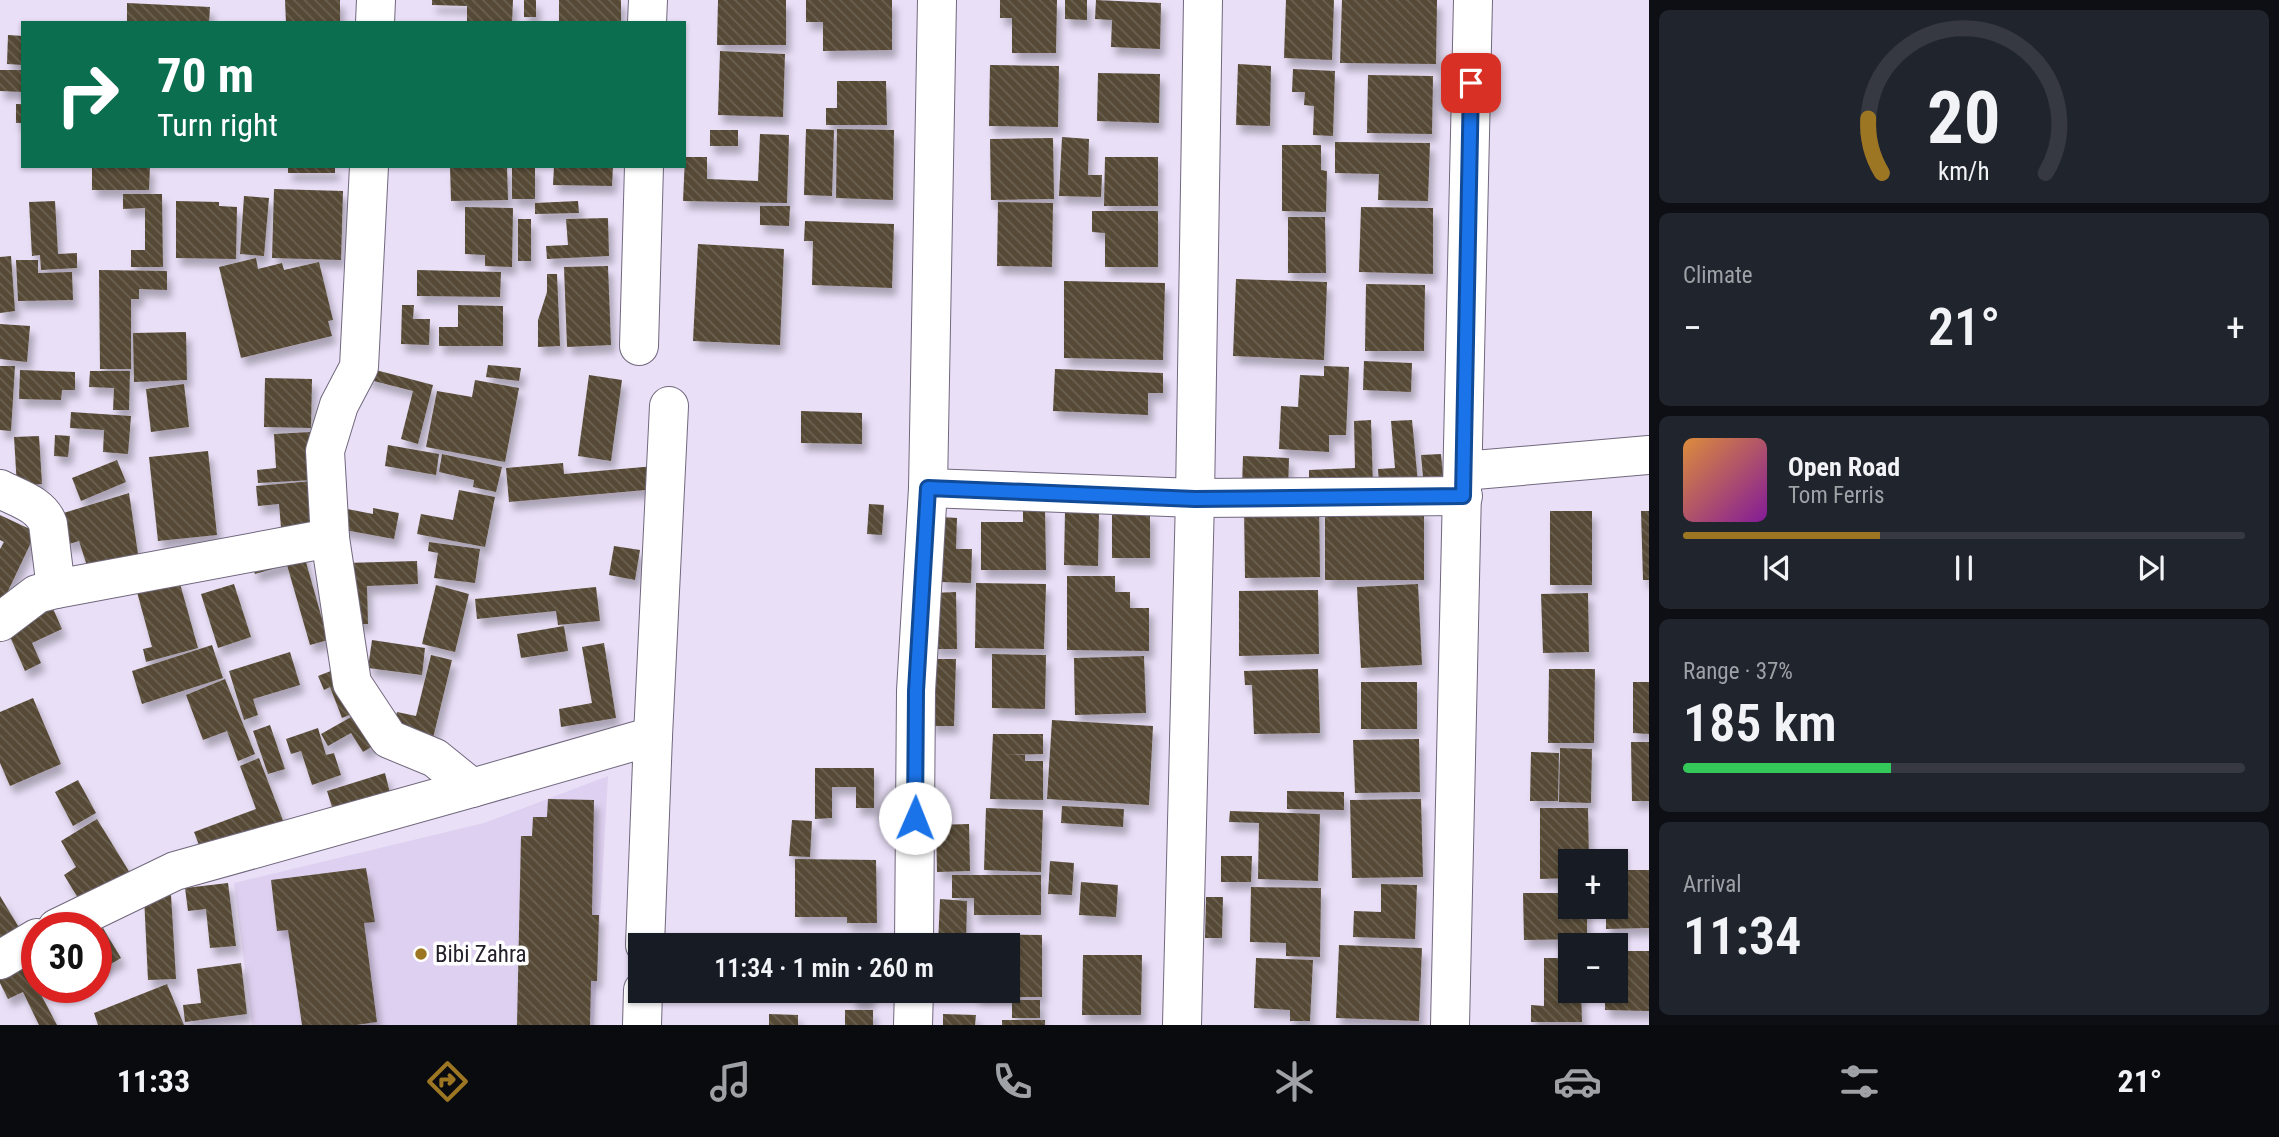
<!DOCTYPE html>
<html lang="en">
<head>
<meta charset="utf-8">
<style>
	:root { --surface:#171b24; --page:#20242c; --text:#f1f3f6; --muted:#9ea1a6; --line:#363941; --accent:#9d7623 }
	body { margin:0; font-family:"Roboto Condensed",sans-serif; background:var(--page); color:var(--text); height:100vh; display:flex; flex-direction:column; font-size:26px; white-space:nowrap }
	* { box-sizing:border-box; margin:0 }
	p { font-size:23px; color:var(--muted) }
	.icon { flex:none; width:38px; height:38px; fill:none; stroke:currentColor; stroke-width:2; stroke-linecap:round; stroke-linejoin:round }
	.map { position:relative; flex:1; overflow:hidden }
	.sheet { display:flex; flex-direction:column; gap:10px; padding:10px; background:#0d0f14; width:630px }
	.sheet>* { flex:none }
	.banner { position:absolute; left:21px; top:21px; width:665px; height:147px; border-radius:0px; box-shadow:0 2px 5px #0004; background:#0b6e4f; color:#fff; overflow:hidden }
	.buttons { position:absolute; left:1558px; top:849px; display:grid; gap:14px }
	.buttons a { display:grid; place-items:center; width:70px; height:70px; border-radius:0px; background:var(--surface); box-shadow:0 2px 5px #0004; font-size:35px }
	.speed { position:absolute; left:21px; top:912px; display:flex; gap:14px; font-size:35px; font-weight:700; text-align:center }
	.speed>* { display:grid; place-content:center; width:91px; height:91px; border-radius:50%; background:var(--surface); box-shadow:0 2px 5px #0004; line-height:1 }
	.speed .limit { border:10px solid #d22; background:#fff; color:#111 }
	.pin { position:absolute; display:grid; place-items:center; width:60px; height:60px; color:#fff; margin:-30px; border-radius:14px; box-shadow:0 4px 10px #0006 }
	.me { position:absolute; width:77px; margin:-38px; rotate:1deg; stroke-linejoin:round; filter:drop-shadow(0 0 5px #0008) }
	.turn { display:flex; align-items:center; gap:24px; height:147px; padding:0 21px; font-size:32px }
	.turn .icon { width:91px; height:91px; stroke-width:2.5 }
	.turn b { display:block; font-size:49px; line-height:60px }
	.big { font-size:52px; font-weight:600; line-height:1.1 }
	.sheet .tile { flex:1; display:flex; flex-direction:column; justify-content:center; gap:10px; min-width:0; padding:0 24px; border-radius:10px; background:var(--page) }
	.sheet .dial { align-items:center; gap:0 }
	.dial svg { height:182px; overflow:visible; fill:none; stroke:var(--line); stroke-width:7; stroke-linecap:round; text-anchor:middle }
	.dial text { fill:var(--text); stroke:none }
	.song { display:flex; align-items:center; gap:21px }
	.cover { width:84px; height:84px; border-radius:10px; background:linear-gradient(135deg,hsl(30 70% 55%),hsl(290 70% 35%)) }
	.played { height:7px; border-radius:4px; background:linear-gradient(90deg,var(--accent) 35%,var(--line) 35%) }
	.keys { display:flex; justify-content:space-around; direction:ltr }
	.heat { display:flex; justify-content:space-between; align-items:center; font-size:38px; direction:ltr }
	.charge { height:10px; border-radius:5px; background:linear-gradient(90deg,#34c759 37%,var(--line) 0) }
	.trip { position:absolute; left:628px; top:933px; width:392px; height:70px; border-radius:0px; background:var(--surface); box-shadow:0 2px 5px #0004; font-weight:600; line-height:70px; text-align:center }
	.menu { display:flex; height:112px; justify-content:space-around; align-items:center; background:#090b0e; color:var(--muted) }
	.menu .icon { width:49px; height:49px }
	.menu .current { color:var(--accent) }
	.menu b { font-size:32px; color:var(--text) }
	main { display:flex; flex:1; min-height:0 }
	.map>svg:first-child { display:block }
	.built { fill:#ded0f0 }
	.building { fill:url(#building-back-hatch); filter:url(#shadow) }
	.lines { fill:none; stroke-linecap:round; stroke-linejoin:round }
	.minor-casing { stroke:#71687d; stroke-width:40 }
	.minor { stroke:#fff; stroke-width:38 }
	.route-casing { stroke:#114b97; stroke-width:18 }
	.route { stroke:#1a73e8; stroke-width:12 }
	.poi-dot { fill:#9d7623; stroke:#fff; stroke-width:2.5 }
	.labels { text-anchor:middle; dominant-baseline:central; stroke-width:7; stroke-linejoin:round; paint-order:stroke }
	.poi-label { font-size:23px; fill:#242029; stroke:#fff; text-anchor:start }
</style>
</head>
<body>
<main>
<div class="map">
<svg width="1649" height="1025" viewBox="0 0 1649 1025">
	<defs>
		<pattern id="building-back-hatch" width="6" height="6" patternUnits="userSpaceOnUse" patternTransform="scale(1.75)"><rect width="6" height="6" fill="#564a36"/><path d="M-1 5l2 2M0 0l6 6M5-1l2 2" fill="none" stroke="#6b6151"/></pattern>
		<filter id="shadow"><feDropShadow dx="4.5" dy="8" stdDeviation="3.5" flood-color="#0004"/></filter>
	</defs>
	<rect width="100%" height="100%" fill="#e9dff7"/>
	<path class="built" d="M608 776 594 1025H252L234 883 484 823Z"/>
	<g class="building">
		<path d="M285 0H340V23H286Z"/>
		<path d="M432 0H513L512 23H467V6L432 5Z"/>
		<rect x="524" y="0" width="12" height="17"/>
		<rect x="559" y="0" width="62" height="23"/>
		<path d="M718 0H786V45H717Z"/>
		<path d="M806 0H892V50L823 51V22H806Z"/>
		<path d="M1000 0H1057L1056 53H1012V18H1000Z"/>
		<path d="M1065 0H1087V20L1065 19Z"/>
		<path d="M1096 0 1161 3 1160 49 1111 47 1112 20 1095 19Z"/>
		<path d="M1286 0H1334L1332 60 1284 58Z"/>
		<path d="M1342 0H1437L1436 64 1340 63Z"/>
		<path d="M127 3 210 7 209 23H127Z"/>
		<path d="M8 35 23 36V65L7 64Z"/>
		<path d="M720 51 785 54 783 117 718 115Z"/>
		<path d="M1238 64 1271 66 1270 126 1236 125Z"/>
		<path d="M990 65 1059 66 1058 127 989 126Z"/>
		<path d="M1293 69 1335 71 1333 136 1313 135 1314 106 1304 105 1305 92H1292Z"/>
		<path d="M0 70H23V92L0 91Z"/>
		<path d="M1098 73 1160 74 1159 123 1097 121Z"/>
		<path d="M1368 75 1433 76 1432 134 1367 133Z"/>
		<path d="M837 81H886L887 125H826V108H837Z"/>
		<rect x="16" y="104" width="7" height="19"/>
		<path d="M806 129 834 130 832 196 804 195Z"/>
		<path d="M837 129 894 130 893 200 836 198Z"/>
		<rect x="710" y="130" width="28" height="16"/>
		<path d="M760 134 789 135 787 203 683 201 685 157H707V179L758 181Z"/>
		<path d="M1062 137 1089 139 1088 175H1102L1101 197 1059 196Z"/>
		<path d="M1053 138 1054 199 991 200 990 139Z"/>
		<path d="M1335 142 1430 143 1428 201 1378 200 1379 174 1335 173Z"/>
		<path d="M1282 145H1321V170L1327 171 1326 212 1282 211Z"/>
		<path d="M1105 157H1158V206H1104Z"/>
		<path d="M92 166H150L149 190H92Z"/>
		<rect x="288" y="166" width="47" height="7"/>
		<path d="M450 166H507L508 200 451 201Z"/>
		<rect x="512" y="166" width="23" height="33"/>
		<path d="M554 166H613L612 186 553 185Z"/>
		<path d="M274 189 343 191 341 260 272 258Z"/>
		<path d="M123 194H162L163 267H131V250H145V208L123 209Z"/>
		<path d="M244 196 269 198 264 256 240 254Z"/>
		<path d="M55 201 58 254 77 253V268L41 270 40 255 32 256 29 202Z"/>
		<path d="M176 201 219 202V206L237 207 236 259 176 258Z"/>
		<path d="M578 201 579 213 535 214V203Z"/>
		<path d="M998 202 1053 203 1052 267 997 266Z"/>
		<path d="M760 206H790L789 226 760 225Z"/>
		<path d="M465 207 513 208 512 267 485 266V255L465 254Z"/>
		<path d="M1361 207 1433 208V274L1359 272Z"/>
		<path d="M1092 211H1158V267H1105V233L1092 232Z"/>
		<path d="M1288 217H1325L1326 273H1288Z"/>
		<path d="M608 218 609 256 547 259 546 246 568 245 566 219Z"/>
		<rect x="518" y="219" width="13" height="42"/>
		<path d="M805 221 894 224 892 288 812 285 813 241H804Z"/>
		<path d="M698 244 784 249 780 345 693 341Z"/>
		<path d="M11 256 15 311 0 313V257Z"/>
		<path d="M256 258 258 269 282 263 284 270 319 262 333 320 328 321 332 336 241 358 219 267Z"/>
		<path d="M16 260H38V273L72 272 73 300 18 301Z"/>
		<path d="M608 266 611 345 567 347 564 267Z"/>
		<path d="M99 270 167 271V290L139 289V299H131V369H100Z"/>
		<path d="M417 270 501 272 500 297 417 296Z"/>
		<path d="M547 274H557L560 346 538 347V320L547 292Z"/>
		<path d="M1236 279 1327 282 1324 360 1233 356Z"/>
		<path d="M1064 281 1165 283 1163 360 1064 358Z"/>
		<path d="M1366 284 1425 285 1424 351H1365Z"/>
		<path d="M402 305H414L413 319H430L429 345 401 344Z"/>
		<path d="M458 305 503 306V346H439V327H458Z"/>
		<path d="M0 324 30 326 27 362 0 359Z"/>
		<path d="M186 332 187 380 134 382 133 333Z"/>
		<path d="M1364 361 1412 363 1411 392 1363 390Z"/>
		<path d="M488 365 521 368 519 381 486 377Z"/>
		<path d="M0 366H15L11 431 0 430Z"/>
		<path d="M1324 366 1349 367 1346 435H1329V452L1279 449 1281 406 1298 407 1300 375 1324 376Z"/>
		<path d="M368 368 433 385 418 444 401 439 413 391 366 379Z"/>
		<path d="M1055 369 1163 373V393H1148V415L1053 411Z"/>
		<path d="M20 370 75 372V390H62L61 400 19 399Z"/>
		<path d="M90 371H130L129 410H113L114 388 89 387Z"/>
		<path d="M589 375 622 380 611 461 578 456Z"/>
		<path d="M265 378 312 379 311 428 264 427Z"/>
		<path d="M475 380 519 388 505 462 426 447 437 391 472 397Z"/>
		<path d="M184 384 189 427 151 432 146 389Z"/>
		<path d="M801 411 862 413V444L801 443Z"/>
		<path d="M71 412 131 416 128 454 103 452 104 430 70 428Z"/>
		<path d="M1371 420 1373 487 1309 489V470L1355 468 1354 421Z"/>
		<path d="M1412 420 1418 483 1379 486 1378 469 1395 468 1391 421Z"/>
		<path d="M310 432 313 480 258 483 257 470 276 468 274 434Z"/>
		<path d="M55 435 70 436 68 457 54 456Z"/>
		<path d="M39 436 42 484 17 486 14 437Z"/>
		<path d="M388 445 439 454 436 475 385 466Z"/>
		<path d="M208 451 217 535 158 541 149 457Z"/>
		<path d="M442 454 502 467 496 492 473 487 474 480 439 472Z"/>
		<path d="M1441 454 1443 476 1423 477 1421 455Z"/>
		<path d="M1243 456 1289 458 1288 490 1242 487Z"/>
		<path d="M117 460 126 482 81 501 72 478Z"/>
		<path d="M563 463 564 474 655 466 657 489 509 502 506 468Z"/>
		<path d="M313 481 319 536 282 539 279 504 258 506 256 486Z"/>
		<path d="M459 490 495 497 485 547 417 534 421 514 453 520Z"/>
		<path d="M129 493 138 554 88 569 79 541 66 545 57 515Z"/>
		<path d="M869 504 884 505 882 535 867 534Z"/>
		<path d="M1319 505 1320 577 1245 578 1244 506Z"/>
		<path d="M337 507 373 514V508L399 513 394 539 334 528Z"/>
		<path d="M1023 508H1045L1046 570H981V522H1023Z"/>
		<rect x="1325" y="510" width="99" height="70"/>
		<path d="M1065 511 1099 512 1098 566 1064 565Z"/>
		<rect x="1550" y="511" width="42" height="74"/>
		<path d="M1641 511H1649V580H1643Z"/>
		<path d="M1150 514V558H1112V515Z"/>
		<path d="M0 515 36 532 0 608V549L4 542 0 540Z"/>
		<path d="M942 517 957 518 956 549H972L971 583 940 582Z"/>
		<path d="M429 542 480 549 475 583 434 578 438 553 428 551Z"/>
		<path d="M614 546 640 550 635 580 609 575Z"/>
		<path d="M302 548 328 640 310 645 287 565 255 574 252 563Z"/>
		<path d="M417 561 418 584 367 586 368 624H346L345 563Z"/>
		<path d="M1067 576H1115V592H1130V608H1149V651L1067 650Z"/>
		<path d="M179 580 198 648 146 662 143 649 152 647 137 592Z"/>
		<path d="M976 583 1046 584 1044 649 975 648Z"/>
		<path d="M234 584 251 637 218 648 201 594Z"/>
		<path d="M1418 584 1422 665 1361 668 1357 587Z"/>
		<path d="M436 585 469 594 455 652 422 644Z"/>
		<path d="M596 587 600 621 558 625 556 611 477 619 475 599Z"/>
		<path d="M1318 590 1319 654 1239 656V591Z"/>
		<path d="M956 592 957 649H933L932 593Z"/>
		<path d="M1588 593 1589 652 1543 653 1541 594Z"/>
		<path d="M51 604 62 629 32 643 41 663 25 671 5 625Z"/>
		<path d="M564 626 568 651 521 658 517 634Z"/>
		<path d="M372 640 425 648 422 675 368 668Z"/>
		<path d="M604 643 616 718 561 727 559 709 592 703 582 647Z"/>
		<path d="M212 645 223 678 142 704 132 671Z"/>
		<path d="M290 652 300 685 253 699 258 715 244 720 229 671Z"/>
		<path d="M992 654 1046 655 1045 709 992 708Z"/>
		<path d="M431 655 452 660 433 738 393 728 397 712 416 716Z"/>
		<path d="M1144 656 1146 713 1075 715 1074 658Z"/>
		<path d="M932 659H956L954 726H930Z"/>
		<path d="M341 667 359 711 342 718 330 687 324 690 318 676Z"/>
		<path d="M1318 669 1320 733 1254 734 1252 685H1245L1244 671Z"/>
		<path d="M1549 669H1595L1594 743H1548Z"/>
		<path d="M225 679 255 754 238 761 227 731 203 740 186 695Z"/>
		<rect x="1361" y="682" width="56" height="47"/>
		<path d="M1633 682H1649V734L1633 733Z"/>
		<path d="M33 698 61 764 10 786 0 763V712Z"/>
		<path d="M360 712 378 743 363 752 351 733 328 746 321 734Z"/>
		<path d="M1052 720 1153 726 1149 805 1047 799Z"/>
		<path d="M270 725 285 769 268 774 253 731Z"/>
		<path d="M318 728 326 755 334 753 341 775 312 785 301 751 291 754 286 739Z"/>
		<path d="M993 734H1043V754L1003 755H1025V761H1043V800L990 799Z"/>
		<path d="M1419 739 1420 792 1355 793 1353 740Z"/>
		<path d="M1631 742H1649V801H1632Z"/>
		<path d="M1560 748 1592 749 1591 803 1559 802Z"/>
		<path d="M1531 752 1559 753 1558 801H1530Z"/>
		<path d="M259 758 284 823 202 853 194 832 256 809 240 766Z"/>
		<path d="M815 768H874V808H856V787H832V818L815 819Z"/>
		<path d="M385 773 390 793 333 810 327 791Z"/>
		<path d="M78 780 96 813 73 826 55 792Z"/>
		<path d="M1287 791 1344 792V810L1287 809Z"/>
		<path d="M548 799 594 800 592 915H599L597 981H591L590 1025H517L521 836H532L533 817H547Z"/>
		<path d="M1421 799 1423 877 1352 878 1350 800Z"/>
		<path d="M1062 806 1124 809 1123 827 1061 823Z"/>
		<path d="M986 808 1043 810 1041 872 984 870Z"/>
		<path d="M1540 808H1588L1589 861H1570V878L1540 879Z"/>
		<path d="M1230 811 1320 814 1318 881 1258 879 1259 823 1229 822Z"/>
		<path d="M97 819 130 873 81 903 64 875 76 867 61 841Z"/>
		<path d="M792 820 812 821 810 857 789 856Z"/>
		<path d="M969 824 970 871 937 872 936 825Z"/>
		<path d="M1221 856H1252L1251 882H1221Z"/>
		<path d="M795 859 876 860 877 923H847V917H795Z"/>
		<path d="M1050 861 1074 863 1072 895 1048 894Z"/>
		<path d="M366 868 375 922 364 923 377 1022 356 1025H302L288 930 277 931 271 880Z"/>
		<path d="M1615 870H1649V928L1606 929V906H1615Z"/>
		<path d="M952 875H1041V915H974V898H952Z"/>
		<path d="M1081 882 1118 885 1116 917 1079 915Z"/>
		<path d="M228 883 236 946 210 948 206 909 188 911 185 888Z"/>
		<path d="M1381 884 1417 885 1415 939 1353 937 1354 911 1381 912Z"/>
		<path d="M1251 887 1321 888 1320 957 1286 956V943L1250 942Z"/>
		<path d="M1523 893H1570V906H1587V939L1524 940Z"/>
		<path d="M171 895 176 979 148 980 144 896Z"/>
		<path d="M0 896 23 934 0 948Z"/>
		<path d="M1206 897H1223L1222 938H1205Z"/>
		<path d="M940 899 967 901 966 943 938 945Z"/>
		<path d="M103 928 121 958 101 970 96 961V932Z"/>
		<path d="M968 934 1042 935V997H975V990H1008V945H968Z"/>
		<path d="M827 941 872 943V945H827Z"/>
		<path d="M1339 945 1422 948 1419 1021 1336 1018Z"/>
		<path d="M1615 951H1649V1011L1605 1010V990H1615Z"/>
		<path d="M1083 955H1142L1141 1015H1082Z"/>
		<path d="M1256 958 1313 960 1310 1021H1290V1010L1254 1008Z"/>
		<path d="M1544 958H1570V990H1581L1582 1022H1531V1005L1544 1006Z"/>
		<path d="M241 963 247 1014 185 1022 183 1005 201 1003 197 969Z"/>
		<path d="M27 964 37 987 57 1025H39L23 992 8 999 0 983V977Z"/>
		<path d="M167 984 184 1025H98L94 1013Z"/>
		<path d="M852 990H871L870 1003 851 1002Z"/>
		<rect x="1012" y="1000" width="28" height="18"/>
		<rect x="845" y="1010" width="28" height="15"/>
		<path d="M769 1014 798 1015V1025H769Z"/>
		<path d="M943 1014 976 1015 975 1025H943Z"/>
		<rect x="1002" y="1020" width="43" height="5"/>
	</g>
	<g class="lines">
		<defs>
			<g id="minor">
				<path d="M375 23 376 0"/>
				<path d="M647 23 648 0"/>
				<path d="M369 166 359 367 339 405 325 451 330 538 352 683 389 739 435 758 472 788 653 736 645 945"/>
				<path d="M639 346 644 166"/>
				<path d="M1463 471 1649 455"/>
				<path d="M928 488 1195 498 1463 496"/>
				<path d="M0 489C17 498 41 504 48 524L56 589"/>
				<path d="M0 622 37 594 56 589 330 538"/>
				<path d="M653 736 669 406"/>
				<path d="M57 928 175 871 472 788"/>
				<path d="M914 945 916 691 928 488 937 0"/>
				<path d="M0 960 37 938"/>
				<path d="M642 1025 643 990"/>
				<path d="M913 1025 914 990"/>
				<path d="M1182 1025 1195 498 1203 0"/>
				<path d="M1450 1025 1473 0"/>
			</g>
		</defs>
		<use href="#minor" class="minor-casing"/>
		<use href="#minor" class="minor"/>
	</g>
	<g class="lines">
		<defs>
			<path id="route" d="M915 818 916 691 928 488 1195 499 1463 496 1471 83"/>
		</defs>
		<use href="#route" class="route-casing"/>
		<use href="#route" class="route"/>
	</g>
	<circle class="poi-dot" cx="421" cy="954" r="7"/>
	<g class="labels">
		<g class="poi-label">
			<text x="435" y="954">Bibi Zahra</text>
		</g>
	</g>
</svg>
<div class="buttons">
<a>+</a>
<a>−</a>
</div>
<div class="speed"><div class="limit">30</div></div>
<div class="pin" style="left:1471px;top:83px;background:#d93025"><svg class="icon" aria-label="arrive" viewBox="0 0 24 24"><path d="M6 21V4h12l-3 4 3 4H6"/></svg></div>
<svg class="me" style="left:915px;top:818px" viewBox="-20 -20 40 40"><circle r="19" fill="#fff"/><path d="M0-13L10 11 0 6-10 11z" fill="#1a73e8"/></svg>
<div class="trip">11:34 · 1 min · 260 m</div>
<div class="banner">
<div class="turn"><svg class="icon" aria-label="right" viewBox="0 0 24 24"><path d="M7 20v-9h11M14 6l5 5-5 5"/></svg><div><b>70 m</b>Turn right</div></div>
</div>
</div>
<section class="sheet">
<div class="tile dial"><svg viewBox="0 0 100 80">
<path d="M14 69A42 42 0 1 1 86 69"/>
<path d="M14 69A42 42 0 0 1 8 45" stroke="#9d7623"/>
<text x="50" y="56" font-size="32" font-weight="700">20</text>
<text x="50" y="72" font-size="11">km/h</text>
</svg></div>
<div class="tile"><p>Climate</p>
<div class="heat"><a>−</a><b class="big">21°</b><a>+</a></div>
</div>
<div class="tile">
<div class="song"><i class="cover"></i><div><b>Open Road</b><p>Tom Ferris</p></div></div>
<div class="played"></div>
<div class="keys"><svg class="icon" aria-label="previous" viewBox="0 0 24 24"><path d="M18 5L8 12l10 7zM5 5v14"/></svg><svg class="icon" aria-label="pause" viewBox="0 0 24 24"><path d="M8 5v14M16 5v14"/></svg><svg class="icon" aria-label="next" viewBox="0 0 24 24"><path d="M6 5l10 7-10 7zM19 5v14"/></svg></div>
</div>
<div class="tile"><p>Range · 37%</p><b class="big">185 km</b><div class="charge"></div></div>
<div class="tile"><p>Arrival</p><b class="big">11:34</b></div>
</section>
</main>
<nav class="menu">
<b>11:33</b>
<svg class="icon current" aria-label="directions" viewBox="0 0 24 24"><path d="M12 3l9 9-9 9-9-9zM9 14v-3h6M13 9l2 2-2 2"/></svg>
<svg class="icon" aria-label="music" viewBox="0 0 24 24"><path d="M9 18V5l10-2v13"/><circle cx="6" cy="18" r="3"/><circle cx="16" cy="16" r="3"/></svg>
<svg class="icon" aria-label="phone" viewBox="0 0 24 24"><path d="M5 4h4l2 5-3 2q2 4 5 5l2-3 5 2v4C11 20 4 13 5 4z"/></svg>
<svg class="icon" aria-label="climate" viewBox="0 0 24 24"><path d="M12 3v18M4 7l16 10M4 17L20 7"/></svg>
<svg class="icon" aria-label="car" viewBox="0 0 24 24"><path d="M5 17H2v-5l4-1 3-4h7l3 4 3 1v5h-3M9 17h6M6 11h13"/><circle cx="7" cy="17" r="2"/><circle cx="17" cy="17" r="2"/></svg>
<svg class="icon" aria-label="filters" viewBox="0 0 24 24"><path d="M4 7h16M4 17h16"/><circle cx="9" cy="7" r="2"/><circle cx="15" cy="17" r="2"/></svg>
<b>21°</b>
</nav>
</body>
</html>
